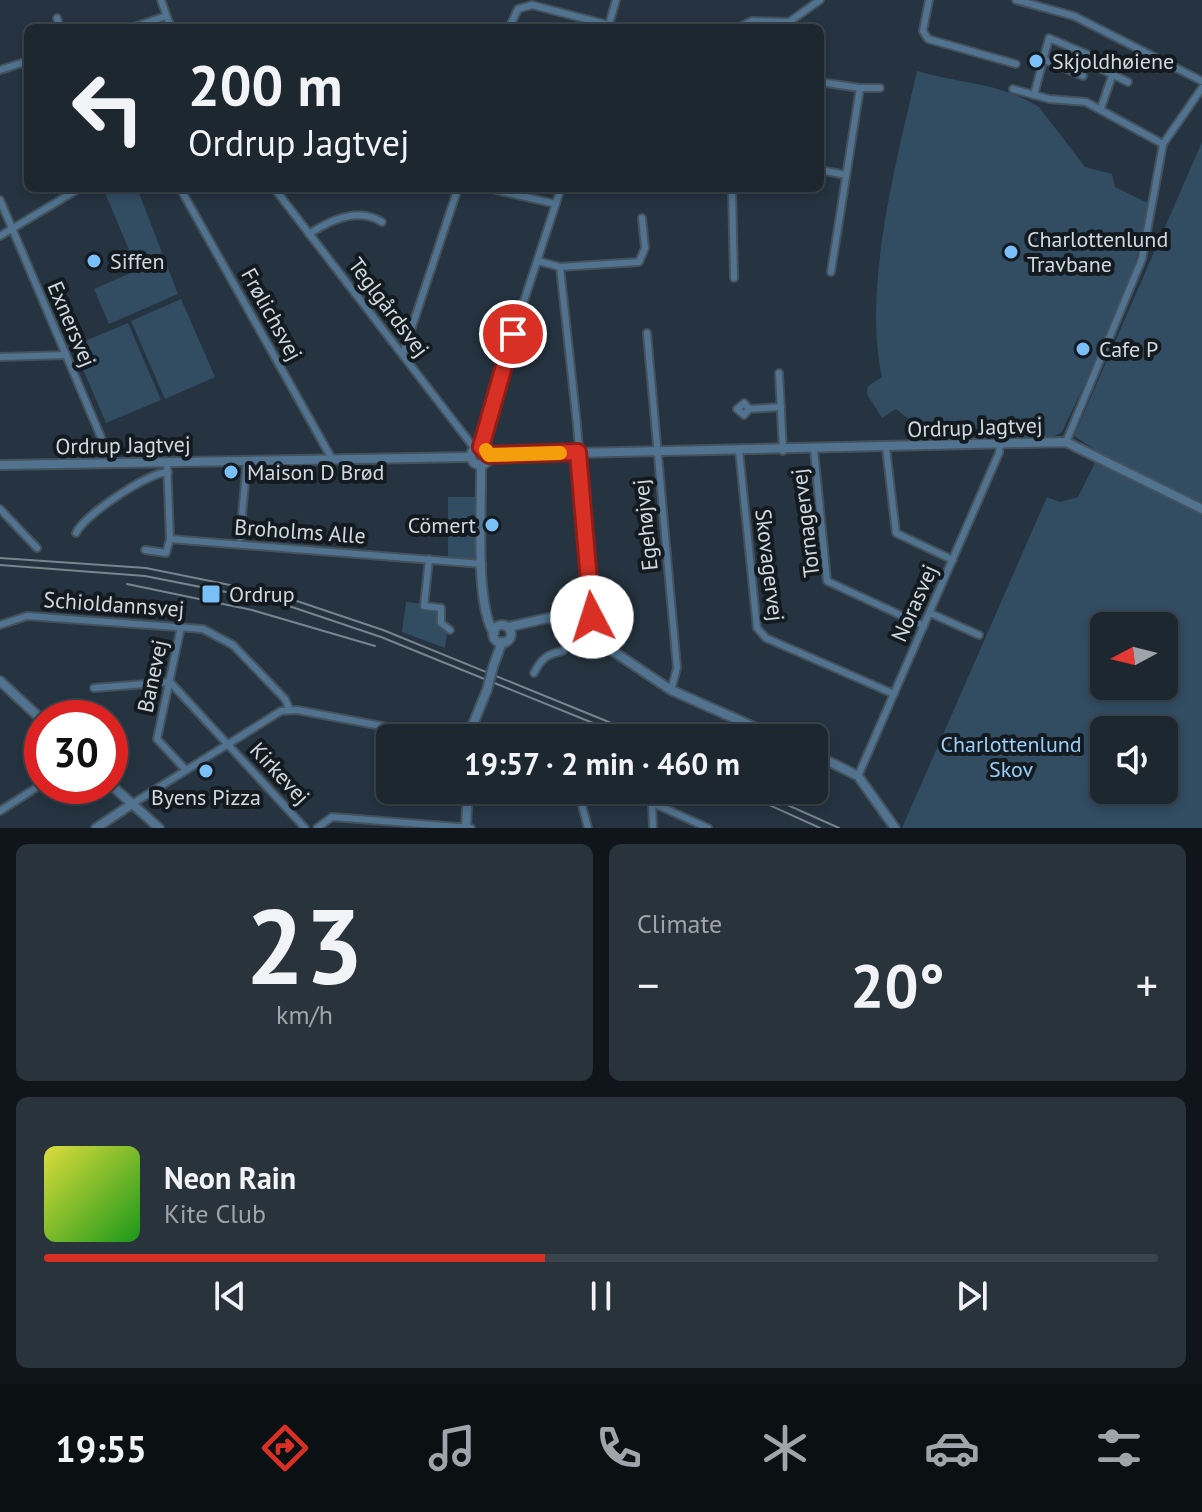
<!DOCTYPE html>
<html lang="en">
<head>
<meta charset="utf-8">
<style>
	:root { --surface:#1c2730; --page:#29333c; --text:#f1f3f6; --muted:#a0a5ab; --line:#3a444c; --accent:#d93025 }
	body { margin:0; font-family:"PT Sans",sans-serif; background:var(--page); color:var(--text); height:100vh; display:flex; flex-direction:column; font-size:30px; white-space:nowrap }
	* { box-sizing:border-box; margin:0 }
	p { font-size:26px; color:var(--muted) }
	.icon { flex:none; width:44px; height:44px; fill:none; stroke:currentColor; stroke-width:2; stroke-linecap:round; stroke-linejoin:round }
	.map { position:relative; height:828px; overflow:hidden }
	.details { display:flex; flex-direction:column; gap:16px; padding:16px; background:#0f151a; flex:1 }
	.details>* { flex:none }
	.hud { position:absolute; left:24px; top:24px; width:800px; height:168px; border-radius:12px; box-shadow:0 4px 12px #0003,0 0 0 2px var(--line); background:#1c2730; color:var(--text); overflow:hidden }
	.needle { width:52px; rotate:263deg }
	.buttons { position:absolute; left:1090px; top:612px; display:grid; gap:16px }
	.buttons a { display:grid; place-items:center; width:88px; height:88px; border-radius:12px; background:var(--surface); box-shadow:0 4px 12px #0003,0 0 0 2px var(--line); font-size:40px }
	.speed { position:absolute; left:24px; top:700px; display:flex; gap:16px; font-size:40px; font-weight:700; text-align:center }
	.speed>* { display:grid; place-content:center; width:104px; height:104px; border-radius:50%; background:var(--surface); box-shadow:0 4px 12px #0003,0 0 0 2px var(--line); line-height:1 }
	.speed .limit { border:12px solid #d22; background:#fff; color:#111 }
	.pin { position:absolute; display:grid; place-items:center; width:68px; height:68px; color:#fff; margin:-34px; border:4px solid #fff; border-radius:50%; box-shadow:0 2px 8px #0007 }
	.me { position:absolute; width:88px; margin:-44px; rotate:355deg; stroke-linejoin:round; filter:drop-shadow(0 0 6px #0008) }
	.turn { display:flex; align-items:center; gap:28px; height:168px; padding:0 32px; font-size:36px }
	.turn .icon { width:104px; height:104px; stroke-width:2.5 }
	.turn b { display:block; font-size:56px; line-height:68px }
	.big { font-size:60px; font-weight:700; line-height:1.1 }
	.details .card { flex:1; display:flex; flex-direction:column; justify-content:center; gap:12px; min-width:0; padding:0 28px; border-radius:12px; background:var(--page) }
	.details .dial { align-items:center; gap:0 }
	.dial b { font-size:104px; line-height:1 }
	.song { display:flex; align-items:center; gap:24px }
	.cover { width:96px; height:96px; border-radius:12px; background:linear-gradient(135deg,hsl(60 70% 55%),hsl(120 70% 35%)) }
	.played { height:8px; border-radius:4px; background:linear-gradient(90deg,var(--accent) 45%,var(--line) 45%) }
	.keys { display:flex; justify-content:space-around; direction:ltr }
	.heat { display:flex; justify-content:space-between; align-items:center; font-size:44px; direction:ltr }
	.details .tiles { flex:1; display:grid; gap:16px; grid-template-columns:1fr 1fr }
	.card:last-child { grid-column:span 2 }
	.trip { position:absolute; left:376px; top:724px; width:452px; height:80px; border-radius:12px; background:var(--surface); box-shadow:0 4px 12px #0003,0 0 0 2px var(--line); font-weight:700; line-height:80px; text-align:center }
	.tab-bar { display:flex; height:128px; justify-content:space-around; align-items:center; background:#0b1013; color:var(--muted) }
	.tab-bar .icon { width:56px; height:56px }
	.tab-bar .selected { color:var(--accent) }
	.tab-bar b { font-size:36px; color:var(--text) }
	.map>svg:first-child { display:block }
	.green { fill:#324c62; fill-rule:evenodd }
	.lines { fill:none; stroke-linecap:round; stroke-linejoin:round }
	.minor-casing { stroke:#44525d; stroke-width:10 }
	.tertiary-casing { stroke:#44525d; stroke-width:12 }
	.minor { stroke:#517390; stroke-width:6 }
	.tertiary { stroke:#517390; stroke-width:8 }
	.tram { stroke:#78848e; stroke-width:2 }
	.rail { stroke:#78848e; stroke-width:2 }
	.tertiary-bridge-casing { stroke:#44525d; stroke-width:12; stroke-linecap:butt }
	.tertiary-bridge { stroke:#517390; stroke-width:8 }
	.route-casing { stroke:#8d1f18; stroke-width:20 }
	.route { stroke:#d93025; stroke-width:14 }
	.slow { stroke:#f59e0b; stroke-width:14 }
	.poi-dot { fill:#79bff8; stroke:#141b20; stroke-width:3 }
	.labels { text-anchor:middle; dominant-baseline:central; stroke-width:8; stroke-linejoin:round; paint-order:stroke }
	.poi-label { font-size:22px; fill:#d0d9e1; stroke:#141b20; text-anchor:start }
	.street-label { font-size:22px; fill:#d0d9e1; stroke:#141b20 }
	.park-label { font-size:22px; fill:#99cdfa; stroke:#141b20 }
</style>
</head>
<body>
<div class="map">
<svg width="1202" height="828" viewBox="0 0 1202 828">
	<rect width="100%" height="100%" fill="#253440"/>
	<g class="green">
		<path d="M917 71C958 83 1002 83 1039 107L1085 167 1112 174 1115 187 1148 203C1138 283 1096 359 1062 432L1052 437C997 438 940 447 896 409L882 418 867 394 868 386 882 377C862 289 897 159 917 71Z"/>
		<path d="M1202 142V828H902L1047 497 1060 502 1078 497 1100 453 1074 436ZM1104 626H1164V686H1104ZM1104 730H1164V790H1104Z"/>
		<path d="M103 188H137L178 294 109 324 94 289 144 267 137 269Z"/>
		<path d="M181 299 215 377 165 399 131 321Z"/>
		<path d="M128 323 161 400 106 423 73 346Z"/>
		<path d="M448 497H475V560L448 557Z"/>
		<path d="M406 602 443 606 442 624 448 625 445 648 402 632Z"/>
	</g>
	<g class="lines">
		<defs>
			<g id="minor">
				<path d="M161 0 171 28"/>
				<path d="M929 0 923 31 928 39 1016 64"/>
				<path d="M1016 0 1074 16 1202 81"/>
				<path d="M57 18 60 28"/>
				<path d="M131 28 166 16"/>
				<path d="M509 28 518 9 532 5 609 25"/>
				<path d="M608 28 616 0"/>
				<path d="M738 28 752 21 789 22 820 0"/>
				<path d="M1045 60 1083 76"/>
				<path d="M1097 67 1128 82"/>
				<path d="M0 70 28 61"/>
				<path d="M820 82 860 88 831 272"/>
				<path d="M860 88H880"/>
				<path d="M1013 89 1049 99 1086 102 1163 144"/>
				<path d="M1034 95 1049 38 1089 55"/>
				<path d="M1101 108 1112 76"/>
				<path d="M820 170 846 175"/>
				<path d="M180 188 332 459"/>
				<path d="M274 188 475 449"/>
				<path d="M487 188 556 204"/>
				<path d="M732 188 734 278"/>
				<path d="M0 200 112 463"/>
				<path d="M309 234C330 220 359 207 382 222"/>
				<path d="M0 236 80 188"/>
				<path d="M538 261 560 267 639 262 645 248 642 218"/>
				<path d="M560 267 577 425 592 617 588 631"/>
				<path d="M647 333 677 668 671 690"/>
				<path d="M403 354 458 188"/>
				<path d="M0 357 66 355"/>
				<path d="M779 373 783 451"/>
				<path d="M749 409 744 403 737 409 744 415 749 409 781 407"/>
				<path d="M1066 442 1142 259 1163 144 1202 88"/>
				<path d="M481 447 497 383 561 188"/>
				<path d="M886 448 896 533 953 560"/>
				<path d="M739 450 757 628 766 638 894 694"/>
				<path d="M814 450 827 581 924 626"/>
				<path d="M0 509 37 548"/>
				<path d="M76 533C84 515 149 472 168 472"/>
				<path d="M240 538 247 460"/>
				<path d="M170 539 482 564"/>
				<path d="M145 550 166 553 170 539 167 462"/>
				<path d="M429 559 424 606 441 608V623L450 630"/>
				<path d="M930 613 979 635"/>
				<path d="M0 625 27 616 203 629 233 645 285 699 290 710"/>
				<path d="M181 627 157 739 185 769"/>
				<path d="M534 673C541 659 547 654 563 651L576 624"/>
				<path d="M94 688 170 682 305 828"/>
				<path d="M858 776 999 453 1000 444"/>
				<path d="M578 790 588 828"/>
				<path d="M624 790 708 828"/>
				<path d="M652 803 653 828"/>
				<path d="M132 804 281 711 297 710 424 734 460 736"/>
				<path d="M0 811 42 784"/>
				<path d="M317 828 332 817 471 828"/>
			</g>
			<g id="tertiary">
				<circle cx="480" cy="456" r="9"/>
				<path d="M489 455 1066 442 1202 509"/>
				<path d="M481 464C482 503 474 604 494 633"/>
				<path d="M0 465 471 457"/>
				<circle cx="502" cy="634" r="9"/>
				<path d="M508 627 548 618 568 621 671 690 779 738"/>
				<path d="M493 667 502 642"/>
				<path d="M0 681 42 720"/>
				<path d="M471 729 487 690"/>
				<path d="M461 738 466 728 472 731 473 738"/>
				<path d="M814 754 858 776 895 828"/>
				<path d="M110 784 159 828"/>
				<path d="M96 828 132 804"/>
				<path d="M466 828 468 790"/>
			</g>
		</defs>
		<use href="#minor" class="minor-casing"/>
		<use href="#tertiary" class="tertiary-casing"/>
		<use href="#minor" class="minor"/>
		<use href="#tertiary" class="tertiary"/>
		<g class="tram">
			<path d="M0 565 145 576 277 602 381 637 630 738"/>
			<path d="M127 584 252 610 375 646"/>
			<path d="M736 790 820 828"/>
		</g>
		<g class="rail">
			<path d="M0 558 146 568 279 595 383 630 648 738"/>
			<path d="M754 790 839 828"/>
		</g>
		<defs>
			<path id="tertiary-bridge" d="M487 690 493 667"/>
		</defs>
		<use href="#tertiary-bridge" class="tertiary-bridge-casing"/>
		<use href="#tertiary-bridge" class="tertiary-bridge"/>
	</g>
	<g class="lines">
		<defs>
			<path id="route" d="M513 334 481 447 489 455 578 452 592 617"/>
		</defs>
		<use href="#route" class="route-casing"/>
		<use href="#route" class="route"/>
		<path class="slow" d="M486 450 489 455 560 453"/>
	</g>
	<g class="poi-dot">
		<circle cx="1036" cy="61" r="8"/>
		<circle cx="1011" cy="252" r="8"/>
		<circle cx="94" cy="261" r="8"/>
		<circle cx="1083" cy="349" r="8"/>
		<circle cx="231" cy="472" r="8"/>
		<circle cx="492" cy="525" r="8"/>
		<rect x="201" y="584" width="20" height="20" rx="4"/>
		<circle cx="206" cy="771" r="8"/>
	</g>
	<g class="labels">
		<g class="poi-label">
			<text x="1052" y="61">Skjoldhøiene</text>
			<text x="1027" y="239">Charlottenlund<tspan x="1027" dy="25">Travbane</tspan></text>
			<text x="110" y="261">Siffen</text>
			<text x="1099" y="349">Cafe P</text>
			<text x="247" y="472">Maison D Brød</text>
			<text x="476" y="525" text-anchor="end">Cömert</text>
			<text x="229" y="594">Ordrup</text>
			<text x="206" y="797" text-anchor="middle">Byens Pizza</text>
		</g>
		<g class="street-label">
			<text transform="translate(389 307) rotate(53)">Teglgårdsvej</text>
			<text transform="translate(272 314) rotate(61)">Frølichsvej</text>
			<text transform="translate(72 324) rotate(67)">Exnersvej</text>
			<text transform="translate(975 427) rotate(-2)">Ordrup Jagtvej</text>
			<text transform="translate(123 445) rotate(-1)">Ordrup Jagtvej</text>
			<text transform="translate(805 523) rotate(-97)">Tornagervej</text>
			<text transform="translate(645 525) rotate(-96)">Egehøjvej</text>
			<text transform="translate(300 531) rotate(4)">Broholms Alle</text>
			<text transform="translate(770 565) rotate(83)">Skovagervej</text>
			<text transform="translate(914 603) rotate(-66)">Norasvej</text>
			<text transform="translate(114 604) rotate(4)">Schioldannsvej</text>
			<text transform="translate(152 676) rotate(-78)">Banevej</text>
			<text transform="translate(280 773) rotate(47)">Kirkevej</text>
		</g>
		<g class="park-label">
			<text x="1011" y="744">Charlottenlund<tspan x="1011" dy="25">Skov</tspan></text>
		</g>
	</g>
</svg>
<div class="buttons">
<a><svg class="needle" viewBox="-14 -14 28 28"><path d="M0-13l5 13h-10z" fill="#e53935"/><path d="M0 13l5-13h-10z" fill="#a0a5ab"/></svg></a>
<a><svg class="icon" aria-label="sound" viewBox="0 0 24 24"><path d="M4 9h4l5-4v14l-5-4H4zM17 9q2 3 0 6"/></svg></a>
</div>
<div class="speed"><div class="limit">30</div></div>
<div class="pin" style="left:513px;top:334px;background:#d93025"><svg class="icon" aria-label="arrive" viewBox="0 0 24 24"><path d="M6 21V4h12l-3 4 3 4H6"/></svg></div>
<svg class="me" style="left:592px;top:617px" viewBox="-20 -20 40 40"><circle r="19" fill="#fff"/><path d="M0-13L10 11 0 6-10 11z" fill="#d93025"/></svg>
<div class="trip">19:57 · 2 min · 460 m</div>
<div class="hud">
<div class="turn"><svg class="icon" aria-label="left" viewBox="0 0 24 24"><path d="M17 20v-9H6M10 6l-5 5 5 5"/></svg><div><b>200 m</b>Ordrup Jagtvej</div></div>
</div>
</div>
<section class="details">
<div class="tiles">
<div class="card dial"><b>23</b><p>km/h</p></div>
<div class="card"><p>Climate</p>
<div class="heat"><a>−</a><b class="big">20°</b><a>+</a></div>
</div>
<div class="card">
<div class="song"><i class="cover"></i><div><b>Neon Rain</b><p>Kite Club</p></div></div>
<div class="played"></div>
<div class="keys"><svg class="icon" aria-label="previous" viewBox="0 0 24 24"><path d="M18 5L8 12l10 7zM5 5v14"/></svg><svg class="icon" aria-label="pause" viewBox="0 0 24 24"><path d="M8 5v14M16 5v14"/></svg><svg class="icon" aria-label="next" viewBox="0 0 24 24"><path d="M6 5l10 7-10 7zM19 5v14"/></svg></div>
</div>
</div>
</section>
<nav class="tab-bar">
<b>19:55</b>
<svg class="icon selected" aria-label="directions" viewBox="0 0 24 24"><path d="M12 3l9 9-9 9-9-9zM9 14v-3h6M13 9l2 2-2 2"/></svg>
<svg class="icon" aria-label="music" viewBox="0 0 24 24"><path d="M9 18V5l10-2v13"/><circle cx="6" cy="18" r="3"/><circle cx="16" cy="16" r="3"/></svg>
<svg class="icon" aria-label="phone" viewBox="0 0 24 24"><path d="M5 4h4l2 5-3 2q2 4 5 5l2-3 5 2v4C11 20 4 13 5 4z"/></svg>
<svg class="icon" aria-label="climate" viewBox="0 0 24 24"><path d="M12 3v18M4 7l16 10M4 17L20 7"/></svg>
<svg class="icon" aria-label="car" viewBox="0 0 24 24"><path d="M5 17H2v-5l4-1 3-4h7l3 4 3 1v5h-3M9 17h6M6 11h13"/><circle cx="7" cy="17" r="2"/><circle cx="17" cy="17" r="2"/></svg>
<svg class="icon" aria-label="filters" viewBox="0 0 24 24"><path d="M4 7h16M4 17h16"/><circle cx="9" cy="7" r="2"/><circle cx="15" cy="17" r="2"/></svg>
</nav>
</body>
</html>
